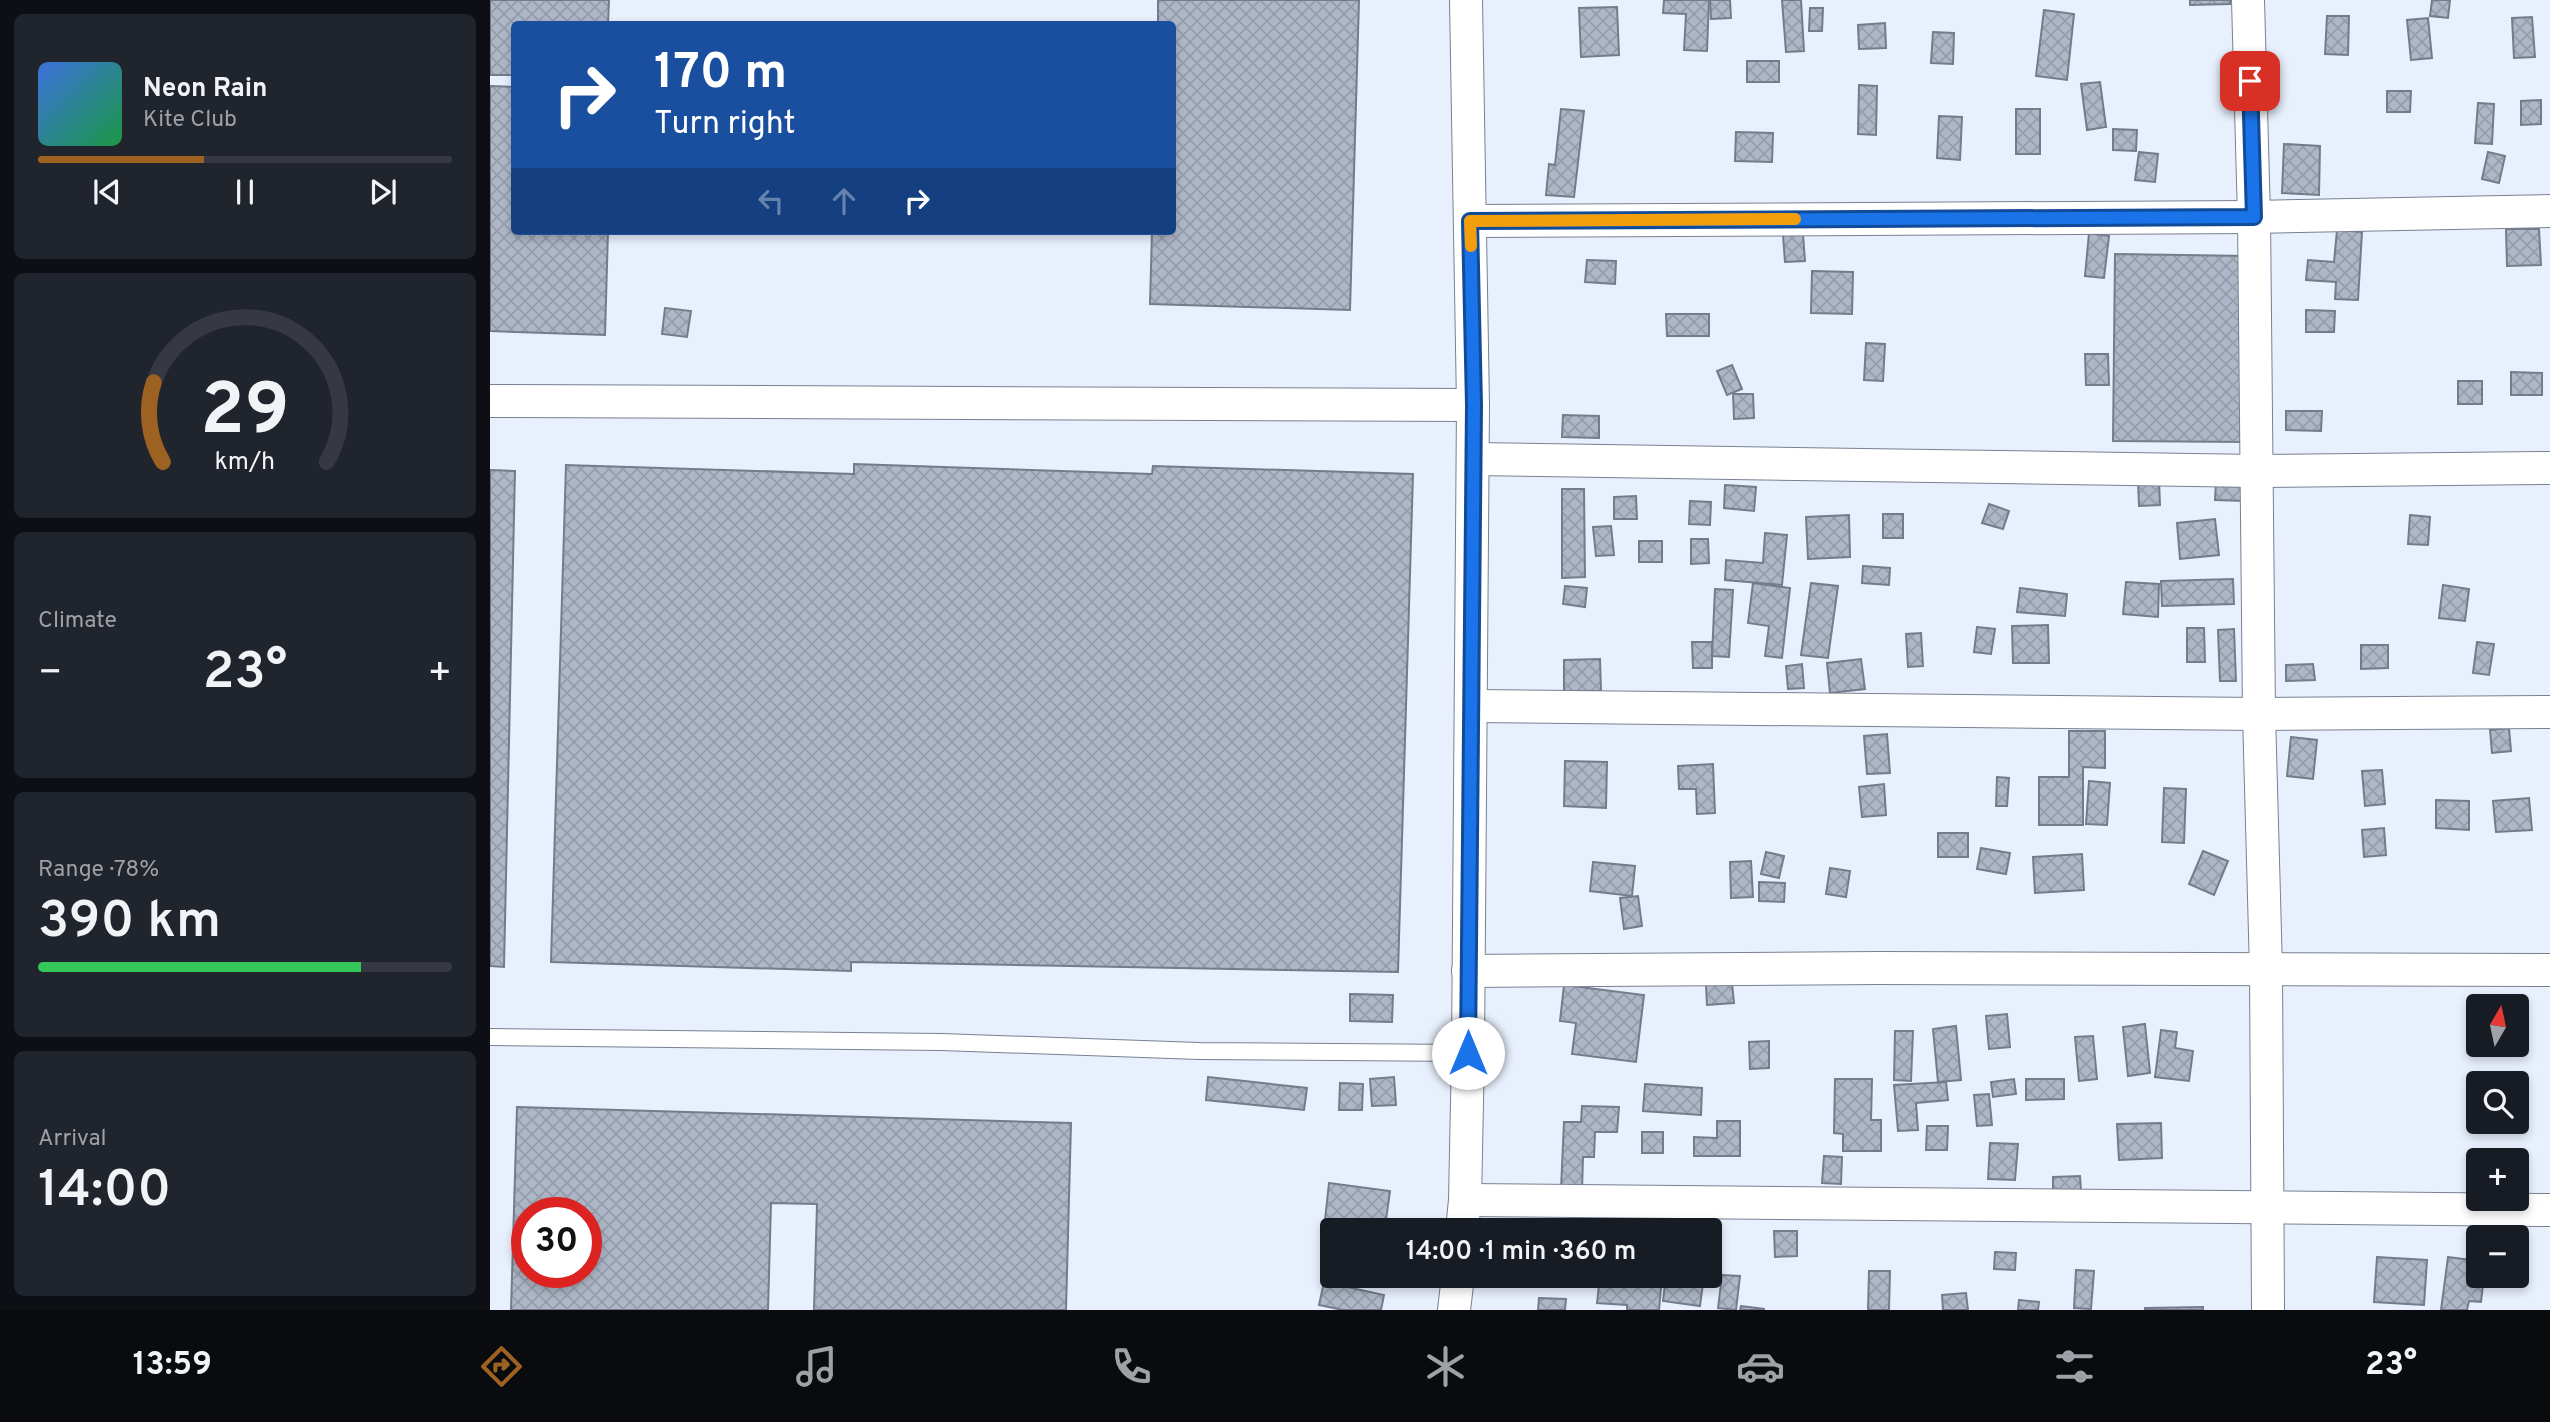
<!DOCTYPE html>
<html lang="en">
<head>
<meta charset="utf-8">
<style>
	:root { --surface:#171b24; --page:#20242c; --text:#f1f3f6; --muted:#9ea1a6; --line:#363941; --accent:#9d6222 }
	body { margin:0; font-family:Overpass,sans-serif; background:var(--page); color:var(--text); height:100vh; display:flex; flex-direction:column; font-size:26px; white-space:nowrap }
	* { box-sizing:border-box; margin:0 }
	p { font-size:23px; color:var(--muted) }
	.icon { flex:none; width:38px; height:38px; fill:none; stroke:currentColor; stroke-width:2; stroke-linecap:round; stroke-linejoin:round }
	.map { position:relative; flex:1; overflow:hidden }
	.sheet { display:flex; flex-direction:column; gap:14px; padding:14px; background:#0d0f14; width:490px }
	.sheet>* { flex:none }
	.top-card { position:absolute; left:21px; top:21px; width:665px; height:214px; border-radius:7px; box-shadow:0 4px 10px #0003; background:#1a4fa0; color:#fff; overflow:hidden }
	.needle { width:46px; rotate:9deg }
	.buttons { position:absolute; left:1976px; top:994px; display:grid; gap:14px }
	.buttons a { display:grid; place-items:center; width:63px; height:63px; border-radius:7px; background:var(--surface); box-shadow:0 4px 10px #0003; font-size:35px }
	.speed { position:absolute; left:21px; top:1197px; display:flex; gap:14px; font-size:35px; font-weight:700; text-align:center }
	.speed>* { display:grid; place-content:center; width:91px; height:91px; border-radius:50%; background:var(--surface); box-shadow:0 4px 10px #0003; line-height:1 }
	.speed .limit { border:10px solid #d22; background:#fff; color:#111 }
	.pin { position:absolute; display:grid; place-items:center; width:60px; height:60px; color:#fff; margin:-30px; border-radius:14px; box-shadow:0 4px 10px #0006 }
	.me { position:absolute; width:77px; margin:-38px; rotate:0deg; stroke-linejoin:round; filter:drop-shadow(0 0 5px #0008) }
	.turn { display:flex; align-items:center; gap:24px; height:147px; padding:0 28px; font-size:32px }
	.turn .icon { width:91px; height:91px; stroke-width:2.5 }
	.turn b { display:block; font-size:49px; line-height:60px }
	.lanes { display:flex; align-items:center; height:66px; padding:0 28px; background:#0003; justify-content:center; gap:35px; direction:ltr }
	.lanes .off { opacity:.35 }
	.big { font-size:52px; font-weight:600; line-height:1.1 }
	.sheet .tile { flex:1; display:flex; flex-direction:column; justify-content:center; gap:10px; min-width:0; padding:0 24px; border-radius:10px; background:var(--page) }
	.sheet .dial { align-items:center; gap:0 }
	.dial svg { height:182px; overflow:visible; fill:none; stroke:var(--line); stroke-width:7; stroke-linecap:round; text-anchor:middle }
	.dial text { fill:var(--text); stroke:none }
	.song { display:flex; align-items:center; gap:21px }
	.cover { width:84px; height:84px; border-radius:10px; background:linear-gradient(135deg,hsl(220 70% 55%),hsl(140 70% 35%)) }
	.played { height:7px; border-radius:4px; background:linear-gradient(90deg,var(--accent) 40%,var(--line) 40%) }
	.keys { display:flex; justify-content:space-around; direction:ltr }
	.heat { display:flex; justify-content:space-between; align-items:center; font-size:38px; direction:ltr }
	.charge { height:10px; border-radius:5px; background:linear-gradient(90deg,#34c759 78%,var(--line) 0) }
	.trip { position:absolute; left:830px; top:1218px; width:402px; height:70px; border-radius:7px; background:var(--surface); box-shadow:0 4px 10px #0003; font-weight:600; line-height:70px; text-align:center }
	.menu { display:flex; height:112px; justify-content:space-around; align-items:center; background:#090b0e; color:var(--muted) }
	.menu .icon { width:49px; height:49px }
	.menu .selected { color:var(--accent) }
	.menu b { font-size:32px; color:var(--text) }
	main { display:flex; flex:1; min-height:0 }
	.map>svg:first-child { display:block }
	.building { fill:url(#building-cross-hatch); stroke:#737c8a; stroke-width:2; fill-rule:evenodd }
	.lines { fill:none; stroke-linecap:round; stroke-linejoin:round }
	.service-casing { stroke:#788190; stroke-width:18 }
	.minor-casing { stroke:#788190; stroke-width:34 }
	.service { stroke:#fff; stroke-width:16 }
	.minor { stroke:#fff; stroke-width:32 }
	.route-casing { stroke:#114b97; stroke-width:18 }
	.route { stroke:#1a73e8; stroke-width:12 }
	.slow { stroke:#f59e0b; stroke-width:12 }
</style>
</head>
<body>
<main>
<section class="sheet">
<div class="tile">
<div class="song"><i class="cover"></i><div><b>Neon Rain</b><p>Kite Club</p></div></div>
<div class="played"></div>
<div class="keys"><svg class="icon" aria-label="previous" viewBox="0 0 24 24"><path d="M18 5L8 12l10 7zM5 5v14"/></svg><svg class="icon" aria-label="pause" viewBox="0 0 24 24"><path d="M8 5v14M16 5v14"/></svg><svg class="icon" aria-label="next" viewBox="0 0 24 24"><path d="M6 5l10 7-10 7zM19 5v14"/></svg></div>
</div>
<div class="tile dial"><svg viewBox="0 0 100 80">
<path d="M14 69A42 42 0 1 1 86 69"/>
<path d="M14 69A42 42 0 0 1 10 34" stroke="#9d6222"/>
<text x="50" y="56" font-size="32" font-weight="700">29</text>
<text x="50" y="72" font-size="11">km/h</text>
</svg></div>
<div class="tile"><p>Climate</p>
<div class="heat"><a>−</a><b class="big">23°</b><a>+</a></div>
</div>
<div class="tile"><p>Range · 78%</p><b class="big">390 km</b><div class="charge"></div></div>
<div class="tile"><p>Arrival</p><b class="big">14:00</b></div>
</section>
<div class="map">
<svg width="2060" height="1310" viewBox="0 0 2060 1310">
	<defs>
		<pattern id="building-cross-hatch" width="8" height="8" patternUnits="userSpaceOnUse" patternTransform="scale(1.75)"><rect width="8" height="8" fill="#aeb7c7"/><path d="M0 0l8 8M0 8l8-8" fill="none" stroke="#959dab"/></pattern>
	</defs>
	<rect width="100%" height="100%" fill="#e8f0fd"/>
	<g class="building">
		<path d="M0 0H119L118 24H24V75H0Z"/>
		<path d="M668 0H869L860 310 660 304 662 231H682V24H668Z"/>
		<path d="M1174 0H1219L1217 51 1194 50 1196 14 1173 13Z"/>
		<path d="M1220 0H1240L1241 18 1221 19Z"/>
		<path d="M1292 0H1311L1314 51 1296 52Z"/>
		<path d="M1700 0H1740V4L1700 5Z"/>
		<path d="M1942 0H1960L1958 18 1940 16Z"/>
		<path d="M1127 7 1129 55 1091 57 1089 8Z"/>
		<path d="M1320 8H1333L1332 31H1319Z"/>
		<path d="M1554 10 1584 14 1577 80 1546 76Z"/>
		<path d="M1837 16H1859L1858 55 1835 54Z"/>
		<path d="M2042 17 2045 57 2024 58 2022 18Z"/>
		<path d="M1938 18 1942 58 1921 60 1917 20Z"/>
		<path d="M1395 23 1396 48 1369 49 1368 25Z"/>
		<path d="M1443 32 1464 33 1463 64 1441 63Z"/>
		<rect x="1257" y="61" width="32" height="21"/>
		<path d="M1610 82 1616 127 1597 130 1591 84Z"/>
		<path d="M1369 85 1387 86 1386 135 1368 134Z"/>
		<path d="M0 86 24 87V231H118L115 335 0 331Z"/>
		<path d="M1897 91H1921L1920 112H1897Z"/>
		<path d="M2051 100V124L2031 125V101Z"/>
		<path d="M1988 103 2004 104 2002 144 1985 143Z"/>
		<path d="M1071 109 1094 111 1084 197 1056 195 1059 164 1065 165Z"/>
		<rect x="1526" y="109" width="24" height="45"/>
		<path d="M1449 116 1472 117 1470 160 1447 158Z"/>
		<path d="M1623 129 1647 130 1646 151 1623 150Z"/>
		<path d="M1246 132 1283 133 1282 162 1245 161Z"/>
		<path d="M1794 144 1830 146 1829 195 1792 193Z"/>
		<path d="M1649 152 1668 154 1665 182 1645 180Z"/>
		<path d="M1998 152 2015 156 2009 183 1992 179Z"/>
		<path d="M2016 229H2049L2051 265 2017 266Z"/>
		<path d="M1847 230 1872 232 1868 300 1845 299 1846 282 1816 280 1818 260 1844 262Z"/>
		<path d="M1599 233 1619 236 1614 278 1595 276Z"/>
		<path d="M1313 234 1315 261 1295 262 1293 235Z"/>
		<path d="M1625 254 1759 256 1758 442 1623 441Z"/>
		<path d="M1097 260 1126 261 1125 284 1095 282Z"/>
		<path d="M1322 271 1363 272 1362 314 1321 313Z"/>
		<path d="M175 308 201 311 197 337 172 334Z"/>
		<path d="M1816 310 1845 311 1844 332H1816Z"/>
		<path d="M1176 314H1219V336H1177Z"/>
		<path d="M1376 343 1395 344 1393 381 1374 380Z"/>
		<path d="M1595 354H1618L1619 385H1596Z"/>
		<path d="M1242 365 1252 389 1237 395 1227 371Z"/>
		<path d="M2021 372 2052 373V395H2021Z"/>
		<rect x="1968" y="381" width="24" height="23"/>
		<path d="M1243 394H1263L1264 418 1244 419Z"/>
		<path d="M1796 411H1832L1831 431 1796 430Z"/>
		<path d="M1073 415 1109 416V438L1072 437Z"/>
		<path d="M364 464 662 474 663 466 923 474 908 972 361 962V971L61 962 76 465 364 474Z"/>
		<path d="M1727 465 1758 468 1756 501 1725 500Z"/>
		<path d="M0 470 25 471 14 967 0 966Z"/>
		<path d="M1669 480 1670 505 1649 506 1648 481Z"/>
		<path d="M1235 485 1266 487 1264 511 1234 508Z"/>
		<path d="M1072 489H1094L1095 577 1072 578Z"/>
		<path d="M1146 496 1147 519H1124V497Z"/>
		<path d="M1200 501 1221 502 1220 525 1199 524Z"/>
		<path d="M1499 504 1519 511 1513 529 1492 523Z"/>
		<rect x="1393" y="514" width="20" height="24"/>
		<path d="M1359 515 1360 557 1318 559 1316 517Z"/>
		<path d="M1920 515 1940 517 1938 545 1918 544Z"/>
		<path d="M1725 519 1729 555 1690 559 1687 523Z"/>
		<path d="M1121 526 1124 555 1106 556 1103 527Z"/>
		<path d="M1275 533 1297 535 1292 585 1235 580 1236 560 1273 563Z"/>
		<path d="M1201 539H1218L1219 563 1201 564Z"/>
		<rect x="1149" y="541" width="23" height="21"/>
		<path d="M1373 566 1400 568 1399 585 1372 583Z"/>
		<path d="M1743 579 1744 604 1672 606 1671 581Z"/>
		<path d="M1636 582 1669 584 1668 617 1633 614Z"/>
		<path d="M1263 583 1300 588 1292 658 1275 656 1279 626 1258 623Z"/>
		<path d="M1321 583 1348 586 1338 658 1311 655Z"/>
		<path d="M1953 585 1979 589 1975 621 1949 618Z"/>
		<path d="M1075 586 1097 588 1095 607 1073 604Z"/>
		<path d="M1530 588 1577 594 1575 616 1527 612Z"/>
		<path d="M1225 589 1243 590 1239 657 1222 656Z"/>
		<path d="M1558 625 1559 663H1523L1522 626Z"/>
		<path d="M1487 627 1505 629 1501 654 1484 652Z"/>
		<path d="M1697 628H1714L1715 662H1697Z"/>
		<path d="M1744 629 1746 681H1730L1728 630Z"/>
		<path d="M1431 633 1433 666 1418 667 1416 634Z"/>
		<path d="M1202 642H1222V668H1203Z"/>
		<path d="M1987 642 2004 644 1999 675 1983 673Z"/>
		<path d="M1871 645H1898V668L1871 669Z"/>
		<path d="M1110 659 1111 691H1074V660Z"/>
		<path d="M1371 659 1375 689 1340 693 1337 663Z"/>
		<path d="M1312 664 1314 688 1298 689 1296 666Z"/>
		<path d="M1823 664 1825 680 1796 681V665Z"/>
		<path d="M2019 728 2021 751 2002 753 2000 730Z"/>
		<path d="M1579 731H1615V768L1593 767V825H1549V777H1579Z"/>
		<path d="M1397 734 1400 773 1377 774 1374 736Z"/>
		<path d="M1801 737 1827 740 1823 779 1797 776Z"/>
		<path d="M1075 761 1117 762 1116 808 1074 806Z"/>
		<path d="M1223 764 1225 813 1207 814 1206 789H1189L1188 766Z"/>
		<path d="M1892 770 1895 804 1875 806 1872 771Z"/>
		<path d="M1507 777 1519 778 1517 806H1506Z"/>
		<path d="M1599 781 1620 783 1617 825 1596 824Z"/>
		<path d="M1394 784 1396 815 1372 817 1369 787Z"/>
		<path d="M1674 788 1696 789 1694 843 1672 842Z"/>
		<path d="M2039 798 2042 830 2006 832 2003 801Z"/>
		<path d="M1946 800 1979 801V830L1946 828Z"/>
		<path d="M1894 828 1896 855 1874 857 1872 830Z"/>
		<rect x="1448" y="833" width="30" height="24"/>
		<path d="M1491 848 1520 853 1516 874 1487 869Z"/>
		<path d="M1713 851 1738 861 1724 895 1699 884Z"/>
		<path d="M1276 852 1294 856 1289 878 1271 874Z"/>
		<path d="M1592 854 1594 890 1545 893 1543 857Z"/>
		<path d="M1261 861 1263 897 1241 898 1240 862Z"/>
		<path d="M1103 862 1145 866 1142 896 1100 891Z"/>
		<path d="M1340 868 1360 871 1356 897 1336 894Z"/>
		<path d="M1269 882 1295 883 1294 902 1269 901Z"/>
		<path d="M1148 896 1152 926 1134 929 1130 898Z"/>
		<path d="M1242 983 1244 1003 1217 1005 1216 985Z"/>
		<path d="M1074 985 1154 995 1146 1062 1082 1054 1086 1023 1070 1021Z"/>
		<path d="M860 994 903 995 902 1022 860 1021Z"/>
		<path d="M1517 1014 1520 1047 1499 1049 1496 1016Z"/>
		<path d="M1655 1024 1660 1073 1638 1076 1633 1027Z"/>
		<path d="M1466 1026 1471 1080 1448 1082 1443 1029Z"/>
		<path d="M1671 1030 1687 1032 1685 1048 1703 1051 1699 1081 1665 1077Z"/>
		<path d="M1405 1031H1423L1421 1081 1404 1080Z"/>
		<path d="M1603 1036 1607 1079 1589 1081 1585 1037Z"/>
		<path d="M1279 1041V1068L1260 1069 1259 1042Z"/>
		<path d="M718 1077 817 1088 814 1110 716 1100Z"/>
		<path d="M904 1077 906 1105 882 1106 880 1079Z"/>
		<path d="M1345 1079H1382L1381 1120H1391V1151H1353V1134L1344 1133Z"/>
		<path d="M1524 1079 1526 1094 1503 1097 1501 1082Z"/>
		<path d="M1536 1079H1574V1099L1536 1100Z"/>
		<path d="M1456 1082 1458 1100 1426 1103 1428 1130 1408 1131 1404 1085Z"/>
		<path d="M850 1083 873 1084 872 1110H849Z"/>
		<path d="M1155 1084 1212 1088 1211 1115 1153 1111Z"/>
		<path d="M1499 1094 1502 1125 1487 1126 1484 1095Z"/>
		<path d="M1092 1106 1129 1107 1127 1132H1105L1104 1157H1093L1092 1190 1071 1189 1074 1122H1091Z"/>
		<path d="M27 1107 581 1123 576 1310H324L327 1204 281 1203 278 1310H21ZM37 1213H96V1272H37Z"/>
		<path d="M1227 1121H1250V1156H1204V1137L1227 1138Z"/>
		<path d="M1671 1123 1672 1158 1629 1160 1627 1124Z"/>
		<path d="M1437 1126H1458L1457 1150H1436Z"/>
		<rect x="1152" y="1132" width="21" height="21"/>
		<path d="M1500 1143 1528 1144 1525 1180 1498 1179Z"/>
		<path d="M1334 1156 1352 1157 1351 1184 1332 1183Z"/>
		<path d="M1590 1176 1591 1191 1563 1193V1177Z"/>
		<path d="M839 1183 900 1191 895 1227 835 1220Z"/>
		<path d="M1058 1223 1095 1225V1230H1058Z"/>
		<path d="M1284 1231H1307V1256L1285 1257Z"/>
		<path d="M1505 1252 1526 1253 1525 1270 1504 1269Z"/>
		<path d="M1887 1257 1937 1260 1934 1305 1884 1302Z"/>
		<path d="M1958 1257 1988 1261V1276H1994L1991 1302 1979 1301 1977 1310H1951Z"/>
		<path d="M1586 1270 1604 1271 1601 1309 1584 1308Z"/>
		<path d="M1379 1271H1400L1399 1310H1378Z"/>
		<path d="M1232 1275 1250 1276 1246 1310 1228 1308Z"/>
		<path d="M1110 1276H1172L1169 1310H1137V1305L1107 1303Z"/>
		<path d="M1176 1276H1214L1210 1306 1173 1301Z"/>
		<path d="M834 1282 894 1295 891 1310H853L829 1305Z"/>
		<path d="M1476 1293 1478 1310H1453L1452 1295Z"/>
		<path d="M1049 1298 1076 1299 1075 1310H1048Z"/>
		<path d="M1529 1300 1549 1302 1548 1310H1528Z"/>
		<path d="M1251 1306 1274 1309V1310H1250Z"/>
		<path d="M1713 1307V1310H1655V1308Z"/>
	</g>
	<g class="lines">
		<defs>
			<path id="service" d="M0 1037 451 1042 709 1051 978 1053"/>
			<g id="minor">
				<path d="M1758 0 1764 217 1769 714 1776 970 1778 1310"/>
				<path d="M980 221 1764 217 2060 211"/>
				<path d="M0 401 983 405"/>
				<path d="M983 459 1767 471 2060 468"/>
				<path d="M982 706 1769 714 2060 712"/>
				<path d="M978 971 1388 968 2060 970"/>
				<path d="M975 1200 2060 1210"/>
				<path d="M972 1230 975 1200 978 1053 983 405 976 0"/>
				<path d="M964 1310 968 1276"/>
			</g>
		</defs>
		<use href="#service" class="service-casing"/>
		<use href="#minor" class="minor-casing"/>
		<use href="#service" class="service"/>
		<use href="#minor" class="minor"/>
	</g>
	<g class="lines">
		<defs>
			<path id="route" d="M978 1053 984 405 980 221 1764 217 1760 81"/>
		</defs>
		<use href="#route" class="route-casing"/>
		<use href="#route" class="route"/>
		<path class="slow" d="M981 246 980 221 1305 219"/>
	</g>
</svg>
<div class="buttons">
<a><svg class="needle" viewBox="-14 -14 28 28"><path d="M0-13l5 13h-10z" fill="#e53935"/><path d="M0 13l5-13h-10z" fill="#9ea1a6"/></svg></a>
<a><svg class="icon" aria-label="search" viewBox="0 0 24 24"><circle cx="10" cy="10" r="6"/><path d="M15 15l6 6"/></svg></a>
<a>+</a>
<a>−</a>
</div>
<div class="speed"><div class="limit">30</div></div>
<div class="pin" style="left:1760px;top:81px;background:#d93025"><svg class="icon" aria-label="arrive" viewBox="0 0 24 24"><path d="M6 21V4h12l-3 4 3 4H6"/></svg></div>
<svg class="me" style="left:978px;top:1053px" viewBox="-20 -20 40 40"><circle r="19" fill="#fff"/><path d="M0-13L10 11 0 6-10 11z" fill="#1a73e8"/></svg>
<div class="trip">14:00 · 1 min · 360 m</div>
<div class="top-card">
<div class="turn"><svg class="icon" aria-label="right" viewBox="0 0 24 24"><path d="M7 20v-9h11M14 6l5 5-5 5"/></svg><div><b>170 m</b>Turn right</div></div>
<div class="lanes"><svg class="icon off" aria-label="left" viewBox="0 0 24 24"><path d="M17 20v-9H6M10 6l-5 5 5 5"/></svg><svg class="icon off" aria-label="ahead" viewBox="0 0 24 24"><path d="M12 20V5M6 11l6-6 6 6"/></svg><svg class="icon" aria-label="right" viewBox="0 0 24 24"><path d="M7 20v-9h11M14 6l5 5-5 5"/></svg></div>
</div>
</div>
</main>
<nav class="menu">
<b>13:59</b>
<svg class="icon selected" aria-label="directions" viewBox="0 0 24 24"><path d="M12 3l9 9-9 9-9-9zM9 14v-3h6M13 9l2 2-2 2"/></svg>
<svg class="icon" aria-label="music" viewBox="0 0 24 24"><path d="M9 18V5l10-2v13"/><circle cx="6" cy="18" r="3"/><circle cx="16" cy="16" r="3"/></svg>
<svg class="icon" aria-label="phone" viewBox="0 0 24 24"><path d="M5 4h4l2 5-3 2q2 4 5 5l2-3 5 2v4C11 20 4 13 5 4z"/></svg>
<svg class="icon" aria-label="climate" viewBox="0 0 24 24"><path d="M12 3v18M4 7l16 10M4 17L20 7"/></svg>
<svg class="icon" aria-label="car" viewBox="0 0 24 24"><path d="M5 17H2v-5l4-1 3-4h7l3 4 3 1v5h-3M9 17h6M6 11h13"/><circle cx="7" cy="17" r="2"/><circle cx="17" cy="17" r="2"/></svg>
<svg class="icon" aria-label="filters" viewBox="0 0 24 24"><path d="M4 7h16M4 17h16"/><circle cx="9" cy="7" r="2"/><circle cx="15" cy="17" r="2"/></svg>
<b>23°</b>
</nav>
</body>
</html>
